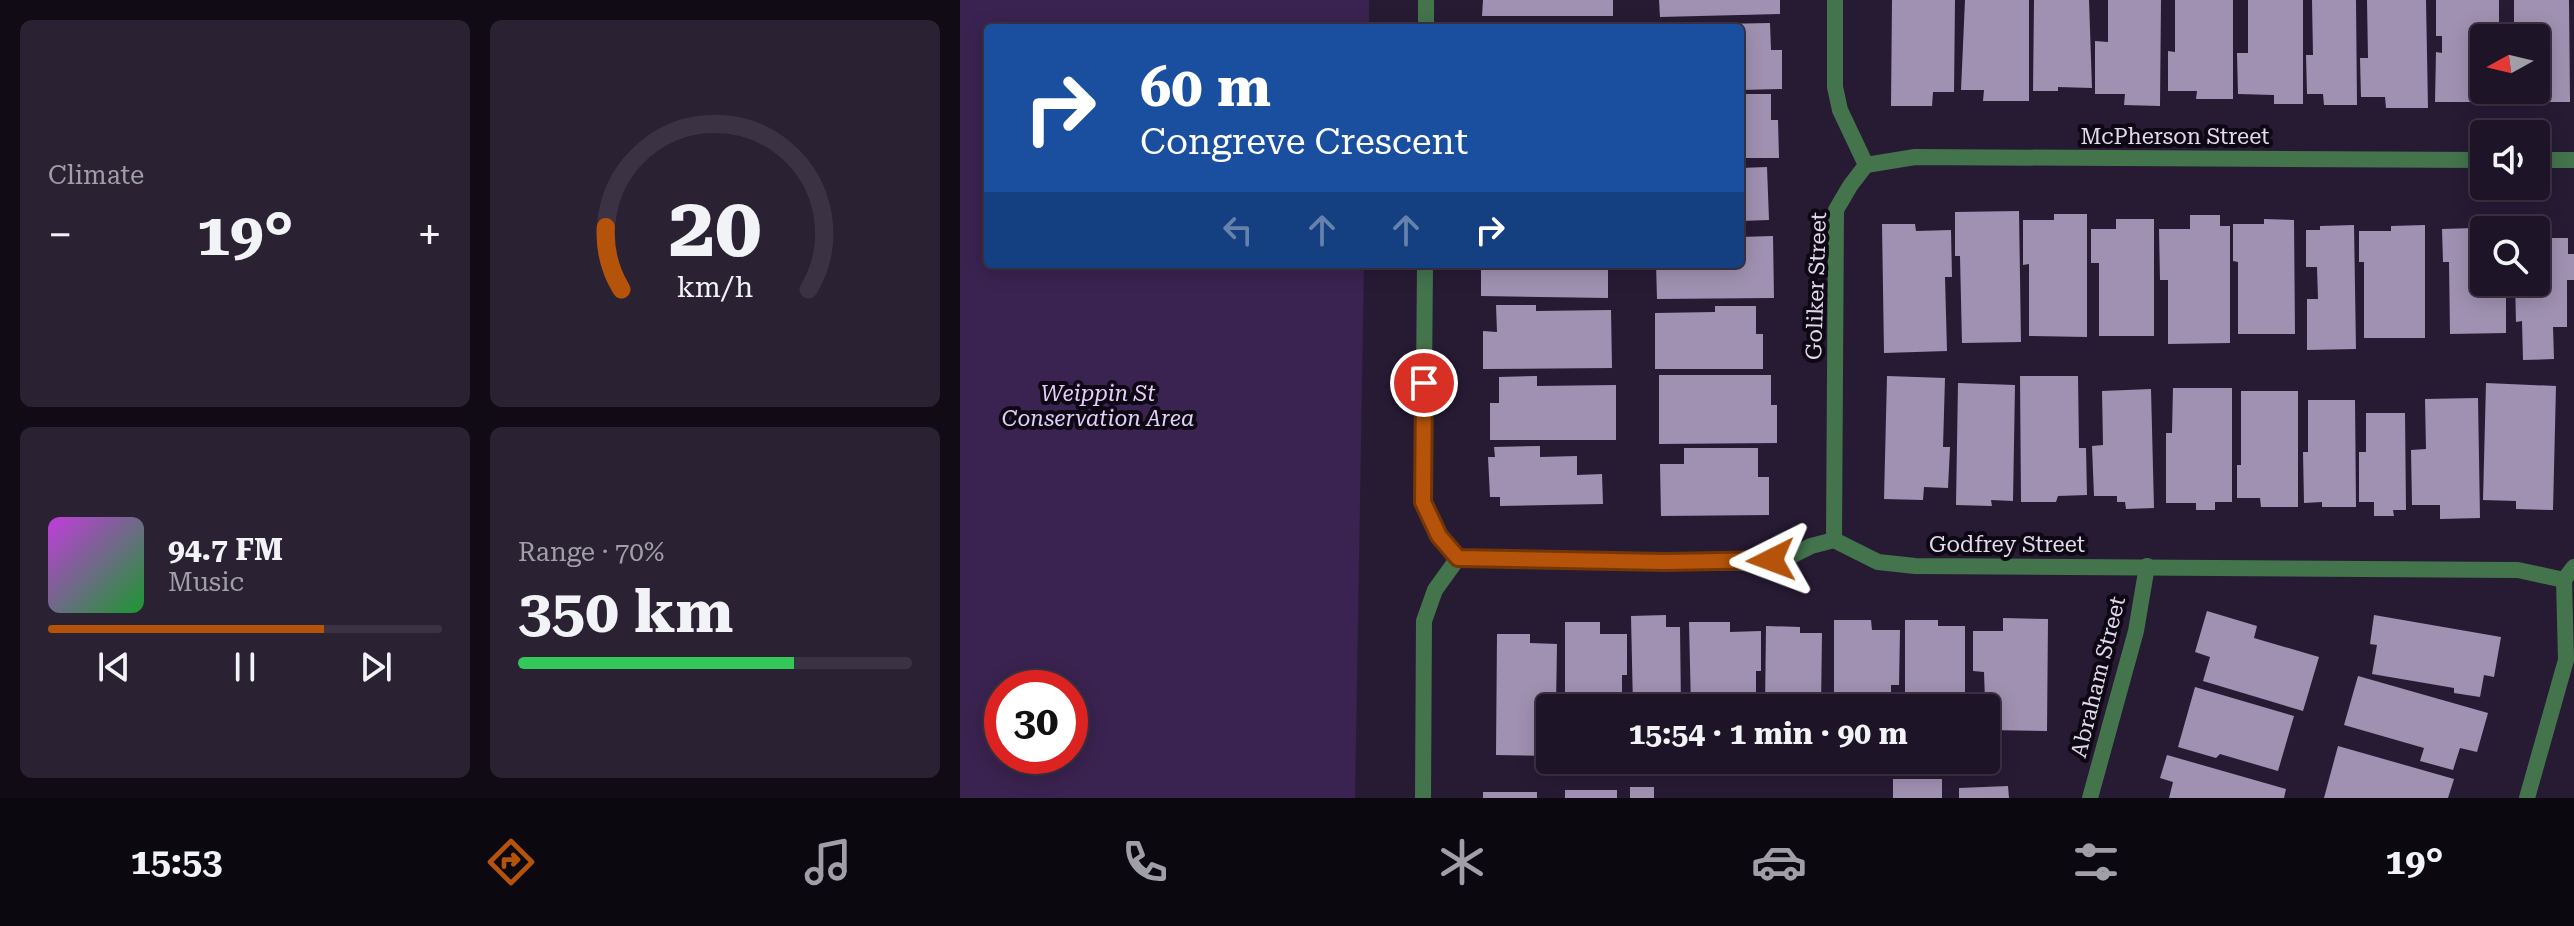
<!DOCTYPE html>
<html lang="en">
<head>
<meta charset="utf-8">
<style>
	:root { --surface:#1d1427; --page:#2a2133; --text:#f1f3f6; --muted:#a09ea7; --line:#3b3344; --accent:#b45309 }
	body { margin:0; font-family:"Roboto Serif",serif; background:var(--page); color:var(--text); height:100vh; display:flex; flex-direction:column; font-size:30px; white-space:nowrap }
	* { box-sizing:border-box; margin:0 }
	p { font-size:26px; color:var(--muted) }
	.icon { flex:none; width:44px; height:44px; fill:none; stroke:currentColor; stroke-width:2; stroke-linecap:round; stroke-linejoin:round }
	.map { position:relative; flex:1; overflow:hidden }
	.panel { display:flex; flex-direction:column; gap:20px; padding:20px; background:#100b15; width:960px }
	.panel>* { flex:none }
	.top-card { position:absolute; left:24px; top:24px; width:760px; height:244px; border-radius:8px; box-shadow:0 4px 20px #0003,0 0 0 2px var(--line); background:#1a4fa0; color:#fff; overflow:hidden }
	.needle { width:52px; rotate:262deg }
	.controls { position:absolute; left:1510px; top:24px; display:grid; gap:16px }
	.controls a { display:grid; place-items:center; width:80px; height:80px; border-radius:8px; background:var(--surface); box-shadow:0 4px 20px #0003,0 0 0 2px var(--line); font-size:40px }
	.speed { position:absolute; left:24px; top:670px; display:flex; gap:16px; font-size:40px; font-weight:700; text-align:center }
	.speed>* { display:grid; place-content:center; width:104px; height:104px; border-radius:50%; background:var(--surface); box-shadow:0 4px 20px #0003,0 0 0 2px var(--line); line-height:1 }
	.speed .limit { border:12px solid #d22; background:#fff; color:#111 }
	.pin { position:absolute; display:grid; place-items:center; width:68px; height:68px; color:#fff; margin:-34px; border:4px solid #fff; border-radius:50%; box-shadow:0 2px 8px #0007 }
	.me { position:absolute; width:88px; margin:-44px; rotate:267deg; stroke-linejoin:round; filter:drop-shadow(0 0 6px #0008) }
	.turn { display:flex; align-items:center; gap:28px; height:168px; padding:0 24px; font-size:36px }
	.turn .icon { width:104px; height:104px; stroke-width:2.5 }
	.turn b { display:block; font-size:56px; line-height:68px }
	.lanes { display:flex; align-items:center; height:76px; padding:0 24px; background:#0003; justify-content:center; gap:40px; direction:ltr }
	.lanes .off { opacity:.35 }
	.big { font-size:60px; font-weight:700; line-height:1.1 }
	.panel .widget { flex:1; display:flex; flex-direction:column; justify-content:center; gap:12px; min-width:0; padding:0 28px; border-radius:12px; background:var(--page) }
	.panel .dial { align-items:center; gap:0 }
	.dial svg { height:208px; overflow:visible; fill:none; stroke:var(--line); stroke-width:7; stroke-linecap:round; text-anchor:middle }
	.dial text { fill:var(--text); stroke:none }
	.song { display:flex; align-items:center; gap:24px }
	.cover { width:96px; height:96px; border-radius:12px; background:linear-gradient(135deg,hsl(290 70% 55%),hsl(130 70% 35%)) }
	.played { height:8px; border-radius:4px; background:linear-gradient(90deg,var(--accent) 70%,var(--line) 70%) }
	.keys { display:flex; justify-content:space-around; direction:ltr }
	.heat { display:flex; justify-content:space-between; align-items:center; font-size:44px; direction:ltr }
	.charge { height:12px; border-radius:6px; background:linear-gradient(90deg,#34c759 70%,var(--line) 0) }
	.panel .tiles { flex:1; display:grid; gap:20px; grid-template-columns:repeat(2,1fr) }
	.trip { position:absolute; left:576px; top:694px; width:464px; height:80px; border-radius:8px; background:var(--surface); box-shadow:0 4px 20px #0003,0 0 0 2px var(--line); font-weight:700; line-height:80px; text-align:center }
	.tab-bar { display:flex; height:128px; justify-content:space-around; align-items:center; background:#0c0810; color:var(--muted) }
	.tab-bar .icon { width:56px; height:56px }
	.tab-bar .active { color:var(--accent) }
	.tab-bar b { font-size:36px; color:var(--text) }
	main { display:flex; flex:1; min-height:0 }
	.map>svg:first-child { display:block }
	.green { fill:#3a2350; fill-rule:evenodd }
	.building { fill:#a091b2 }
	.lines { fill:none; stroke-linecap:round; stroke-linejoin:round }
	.minor { stroke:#43744c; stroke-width:16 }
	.route-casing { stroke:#753606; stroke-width:20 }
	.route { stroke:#b45309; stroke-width:14 }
	.labels { text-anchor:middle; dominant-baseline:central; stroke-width:8; stroke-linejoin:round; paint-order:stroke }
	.street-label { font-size:22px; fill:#e2daec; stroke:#0d0813 }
	.park-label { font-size:22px; font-style:italic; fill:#e3cffa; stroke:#0d0813 }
</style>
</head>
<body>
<main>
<section class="panel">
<div class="tiles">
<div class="widget"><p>Climate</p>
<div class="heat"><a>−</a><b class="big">19°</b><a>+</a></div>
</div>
<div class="widget dial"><svg viewBox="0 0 100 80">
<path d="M14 69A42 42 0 1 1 86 69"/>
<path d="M14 69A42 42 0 0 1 8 45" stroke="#b45309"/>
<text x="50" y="56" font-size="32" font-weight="700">20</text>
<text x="50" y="72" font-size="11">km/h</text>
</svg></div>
<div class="widget">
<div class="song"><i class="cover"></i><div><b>94.7 FM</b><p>Music</p></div></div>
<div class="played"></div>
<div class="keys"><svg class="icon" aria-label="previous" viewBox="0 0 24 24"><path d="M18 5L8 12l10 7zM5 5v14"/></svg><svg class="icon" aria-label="pause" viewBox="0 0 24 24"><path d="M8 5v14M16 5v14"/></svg><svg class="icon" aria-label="next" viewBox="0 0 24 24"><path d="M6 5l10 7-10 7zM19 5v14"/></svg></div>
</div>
<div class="widget"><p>Range · 70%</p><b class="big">350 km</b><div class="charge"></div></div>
</div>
</section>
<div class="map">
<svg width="1614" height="798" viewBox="0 0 1614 798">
	<rect width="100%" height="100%" fill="#271b34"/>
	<path class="green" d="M0 0H409V28H28V264H404L395 798H0ZM42 688H110V756H42Z"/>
	<g class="building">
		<path d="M523 0H653V16H522Z"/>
		<path d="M699 0H820V14L700 17Z"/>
		<path d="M932 0H995L994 92H973L972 106H931Z"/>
		<path d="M1005 0H1069V101H1023L1024 90H1001Z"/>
		<path d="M1074 0H1129L1132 88 1098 87V91H1073Z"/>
		<path d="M1148 0H1201L1200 106 1164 105 1165 94H1135V41L1148 42Z"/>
		<path d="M1215 0H1273V99H1236L1237 91H1208V51L1215 52Z"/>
		<path d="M1288 0H1343V104H1314V95L1278 94 1277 53H1288Z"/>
		<path d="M1352 0H1396L1397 105H1364L1363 94H1347L1346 55H1353Z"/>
		<path d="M1407 0H1466L1468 108H1426L1425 97H1401L1400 58H1408Z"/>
		<path d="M1476 0H1539V38H1524V90H1543V96H1513L1512 102H1475L1476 52 1482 53V36H1476Z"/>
		<path d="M1554 0H1609L1610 102H1570V94L1545 93V90H1576V38H1554Z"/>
		<path d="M664 22V28H523V23Z"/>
		<path d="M810 23 811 50H822V89L780 90V28H709V25Z"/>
		<path d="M780 94H811V120H818L819 158H780Z"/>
		<path d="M807 167 809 220 780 221V168Z"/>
		<path d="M1059 211 1061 342 1002 343 1000 256H995V212Z"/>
		<path d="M1094 214H1127V337L1069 336V264L1063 265V220H1094Z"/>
		<path d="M1230 215H1260V226H1270V343L1208 344V280H1200L1199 229H1230Z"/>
		<path d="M1514 217H1545V230H1524V282H1546V333L1490 334 1489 262H1483L1482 229 1514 228Z"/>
		<path d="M1156 219H1194V336H1139V263H1131V229H1156Z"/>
		<path d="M1304 219 1334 220 1335 334H1278V262L1273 261V224H1304Z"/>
		<path d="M922 224H955L956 231 991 230 992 277H985L987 351 924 353Z"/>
		<path d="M1394 225 1396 349 1347 350V299H1358L1357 267H1346V230H1360V226Z"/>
		<path d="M1465 225V338H1404V262H1399V231H1431V226Z"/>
		<path d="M1576 231H1591V238H1608V254H1614V280H1607V327H1593L1594 359 1563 360 1562 321 1556 322 1555 282H1576Z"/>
		<path d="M813 236 814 298 697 299 696 264H780V237Z"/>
		<path d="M521 264H648V298L521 296Z"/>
		<path d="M536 305H576V311L651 310 652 368 523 369V331L537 332Z"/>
		<path d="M755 306H796V334H803V369H695V313L755 312Z"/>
		<path d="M699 375H811V405H817V443L699 444Z"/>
		<path d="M577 376V386L656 385V440H530V403H539V377Z"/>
		<path d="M927 376 985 378 983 447H990L988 488 964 487 963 500 924 499Z"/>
		<path d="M1060 376H1118L1119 448H1126L1127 495 1098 496 1096 502H1061Z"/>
		<path d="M998 383 1055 385 1053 501 1031 500 1032 506 996 505Z"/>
		<path d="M1526 383 1596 386 1593 510 1556 509V501L1523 500Z"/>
		<path d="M1213 388H1272V502H1255V510H1236V503H1206V433H1212Z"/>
		<path d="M1191 389 1194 508 1166 509 1165 502H1157V496H1134L1132 446 1143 445 1142 391Z"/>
		<path d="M1281 391H1338V507H1301L1300 498H1277V465H1281Z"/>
		<path d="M1518 398 1520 518 1480 519V505H1452L1451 450 1466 449 1465 399Z"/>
		<path d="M1348 400H1395L1396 507H1362V502L1344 503 1343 452H1348Z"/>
		<path d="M1406 413H1445L1446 510H1433L1434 516H1414V502H1399V452H1406Z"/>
		<path d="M580 446V457L617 456V475L642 474 643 504 540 506V497H530L528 457H535L534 447Z"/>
		<path d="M724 448H798V477H809V515L701 516 700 464H724Z"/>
		<path d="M1247 611 1297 626 1294 638 1359 657 1343 711 1243 681 1250 657 1235 652Z"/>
		<path d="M706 615V627H720L721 708H673L671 616Z"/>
		<path d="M1414 615 1541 637 1534 677 1524 675 1520 697 1494 693V688L1412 674 1417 645 1410 644Z"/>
		<path d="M1043 618 1088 619 1087 731 1026 730 1024 672 1013 671V631H1043Z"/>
		<path d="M874 620H911L912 630H940L939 685H931V708H874Z"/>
		<path d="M945 620H978V626H1005V708H945Z"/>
		<path d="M605 622H640V634H667V675H662V708H605Z"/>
		<path d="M729 622H770V632L801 631V671H796V708H731Z"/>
		<path d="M806 626 840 627V633H862L861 708H805Z"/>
		<path d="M537 634H570V643L597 644 596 708H590V756L536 755Z"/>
		<path d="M1398 676 1528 713 1517 752 1500 748 1493 770 1460 761 1464 748 1384 725Z"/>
		<path d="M1235 687 1334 716 1318 771 1260 754 1256 758 1218 747Z"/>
		<path d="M1378 746 1494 779 1488 798H1364Z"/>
		<path d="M1207 755 1326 789 1324 798H1209L1213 782 1200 778Z"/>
		<rect x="933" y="779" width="49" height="19"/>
		<path d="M1048 786 1049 798H999V788Z"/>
		<rect x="670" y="787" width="24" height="11"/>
		<rect x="605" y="790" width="52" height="8"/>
		<rect x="523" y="792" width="54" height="6"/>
	</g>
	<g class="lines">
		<g class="minor">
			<path d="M466 28V0"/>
			<path d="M1576 160H1614"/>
			<path d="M906 165 955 157 1524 160"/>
			<path d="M874 540 876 210 890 186 906 165 880 110 875 87V0"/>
			<path d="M498 558 794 563 827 558 851 546 874 540 918 562 955 566 1558 570 1604 580"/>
			<path d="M463 798 464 621 475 590 498 558 479 536 463 502 465 264"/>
			<path d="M1130 798 1176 631 1187 566"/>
			<path d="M1567 798 1606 660 1604 580 1614 567"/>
		</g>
	</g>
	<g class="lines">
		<defs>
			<path id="route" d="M464 383 463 502 479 536 498 558 705 562 811 560"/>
		</defs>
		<use href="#route" class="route-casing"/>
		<use href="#route" class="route"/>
	</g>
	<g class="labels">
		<g class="street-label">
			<text x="1215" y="136">McPherson Street</text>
			<text transform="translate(856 286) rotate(-88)">Goliker Street</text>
			<text x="1047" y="544">Godfrey Street</text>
			<text transform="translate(1138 677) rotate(-76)">Abraham Street</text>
		</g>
		<g class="park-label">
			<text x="138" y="393">Weippin St<tspan x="138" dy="25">Conservation Area</tspan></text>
		</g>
	</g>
</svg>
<div class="controls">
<a><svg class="needle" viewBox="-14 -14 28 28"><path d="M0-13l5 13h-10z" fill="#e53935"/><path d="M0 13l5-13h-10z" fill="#a09ea7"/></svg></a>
<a><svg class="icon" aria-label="sound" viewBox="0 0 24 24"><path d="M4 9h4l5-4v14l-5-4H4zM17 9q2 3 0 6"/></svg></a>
<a><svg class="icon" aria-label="search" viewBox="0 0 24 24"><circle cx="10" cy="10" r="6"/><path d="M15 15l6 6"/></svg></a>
</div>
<div class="speed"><div class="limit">30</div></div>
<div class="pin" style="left:464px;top:383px;background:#d93025"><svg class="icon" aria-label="arrive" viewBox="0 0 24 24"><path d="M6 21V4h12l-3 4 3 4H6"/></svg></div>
<svg class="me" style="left:811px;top:560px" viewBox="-20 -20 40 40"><path d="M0-17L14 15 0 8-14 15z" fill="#b45309" stroke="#fff" stroke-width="4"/></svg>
<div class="trip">15:54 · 1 min · 90 m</div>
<div class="top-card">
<div class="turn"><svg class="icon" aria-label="right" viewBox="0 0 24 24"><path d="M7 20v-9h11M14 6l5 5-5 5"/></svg><div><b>60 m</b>Congreve Crescent</div></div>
<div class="lanes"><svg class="icon off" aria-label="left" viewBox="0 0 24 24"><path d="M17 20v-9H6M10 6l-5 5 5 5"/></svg><svg class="icon off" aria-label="ahead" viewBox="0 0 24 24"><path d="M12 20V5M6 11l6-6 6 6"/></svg><svg class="icon off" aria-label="ahead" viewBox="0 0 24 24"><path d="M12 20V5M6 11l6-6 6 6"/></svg><svg class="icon" aria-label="right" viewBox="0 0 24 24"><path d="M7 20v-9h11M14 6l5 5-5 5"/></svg></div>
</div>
</div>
</main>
<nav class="tab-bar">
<b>15:53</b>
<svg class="icon active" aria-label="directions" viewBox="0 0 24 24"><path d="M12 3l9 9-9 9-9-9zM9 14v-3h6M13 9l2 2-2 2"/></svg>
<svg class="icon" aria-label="music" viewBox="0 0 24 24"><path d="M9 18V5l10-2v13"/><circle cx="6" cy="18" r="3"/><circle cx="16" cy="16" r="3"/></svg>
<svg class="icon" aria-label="phone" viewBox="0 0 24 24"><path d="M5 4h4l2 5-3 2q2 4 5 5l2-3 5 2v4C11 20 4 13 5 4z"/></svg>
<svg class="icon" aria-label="climate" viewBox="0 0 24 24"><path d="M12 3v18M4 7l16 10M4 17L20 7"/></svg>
<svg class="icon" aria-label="car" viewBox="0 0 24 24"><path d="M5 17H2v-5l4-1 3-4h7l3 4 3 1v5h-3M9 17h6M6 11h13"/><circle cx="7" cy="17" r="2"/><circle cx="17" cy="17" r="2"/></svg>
<svg class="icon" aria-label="filters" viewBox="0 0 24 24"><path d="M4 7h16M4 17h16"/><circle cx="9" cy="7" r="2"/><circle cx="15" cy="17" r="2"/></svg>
<b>19°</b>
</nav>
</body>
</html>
